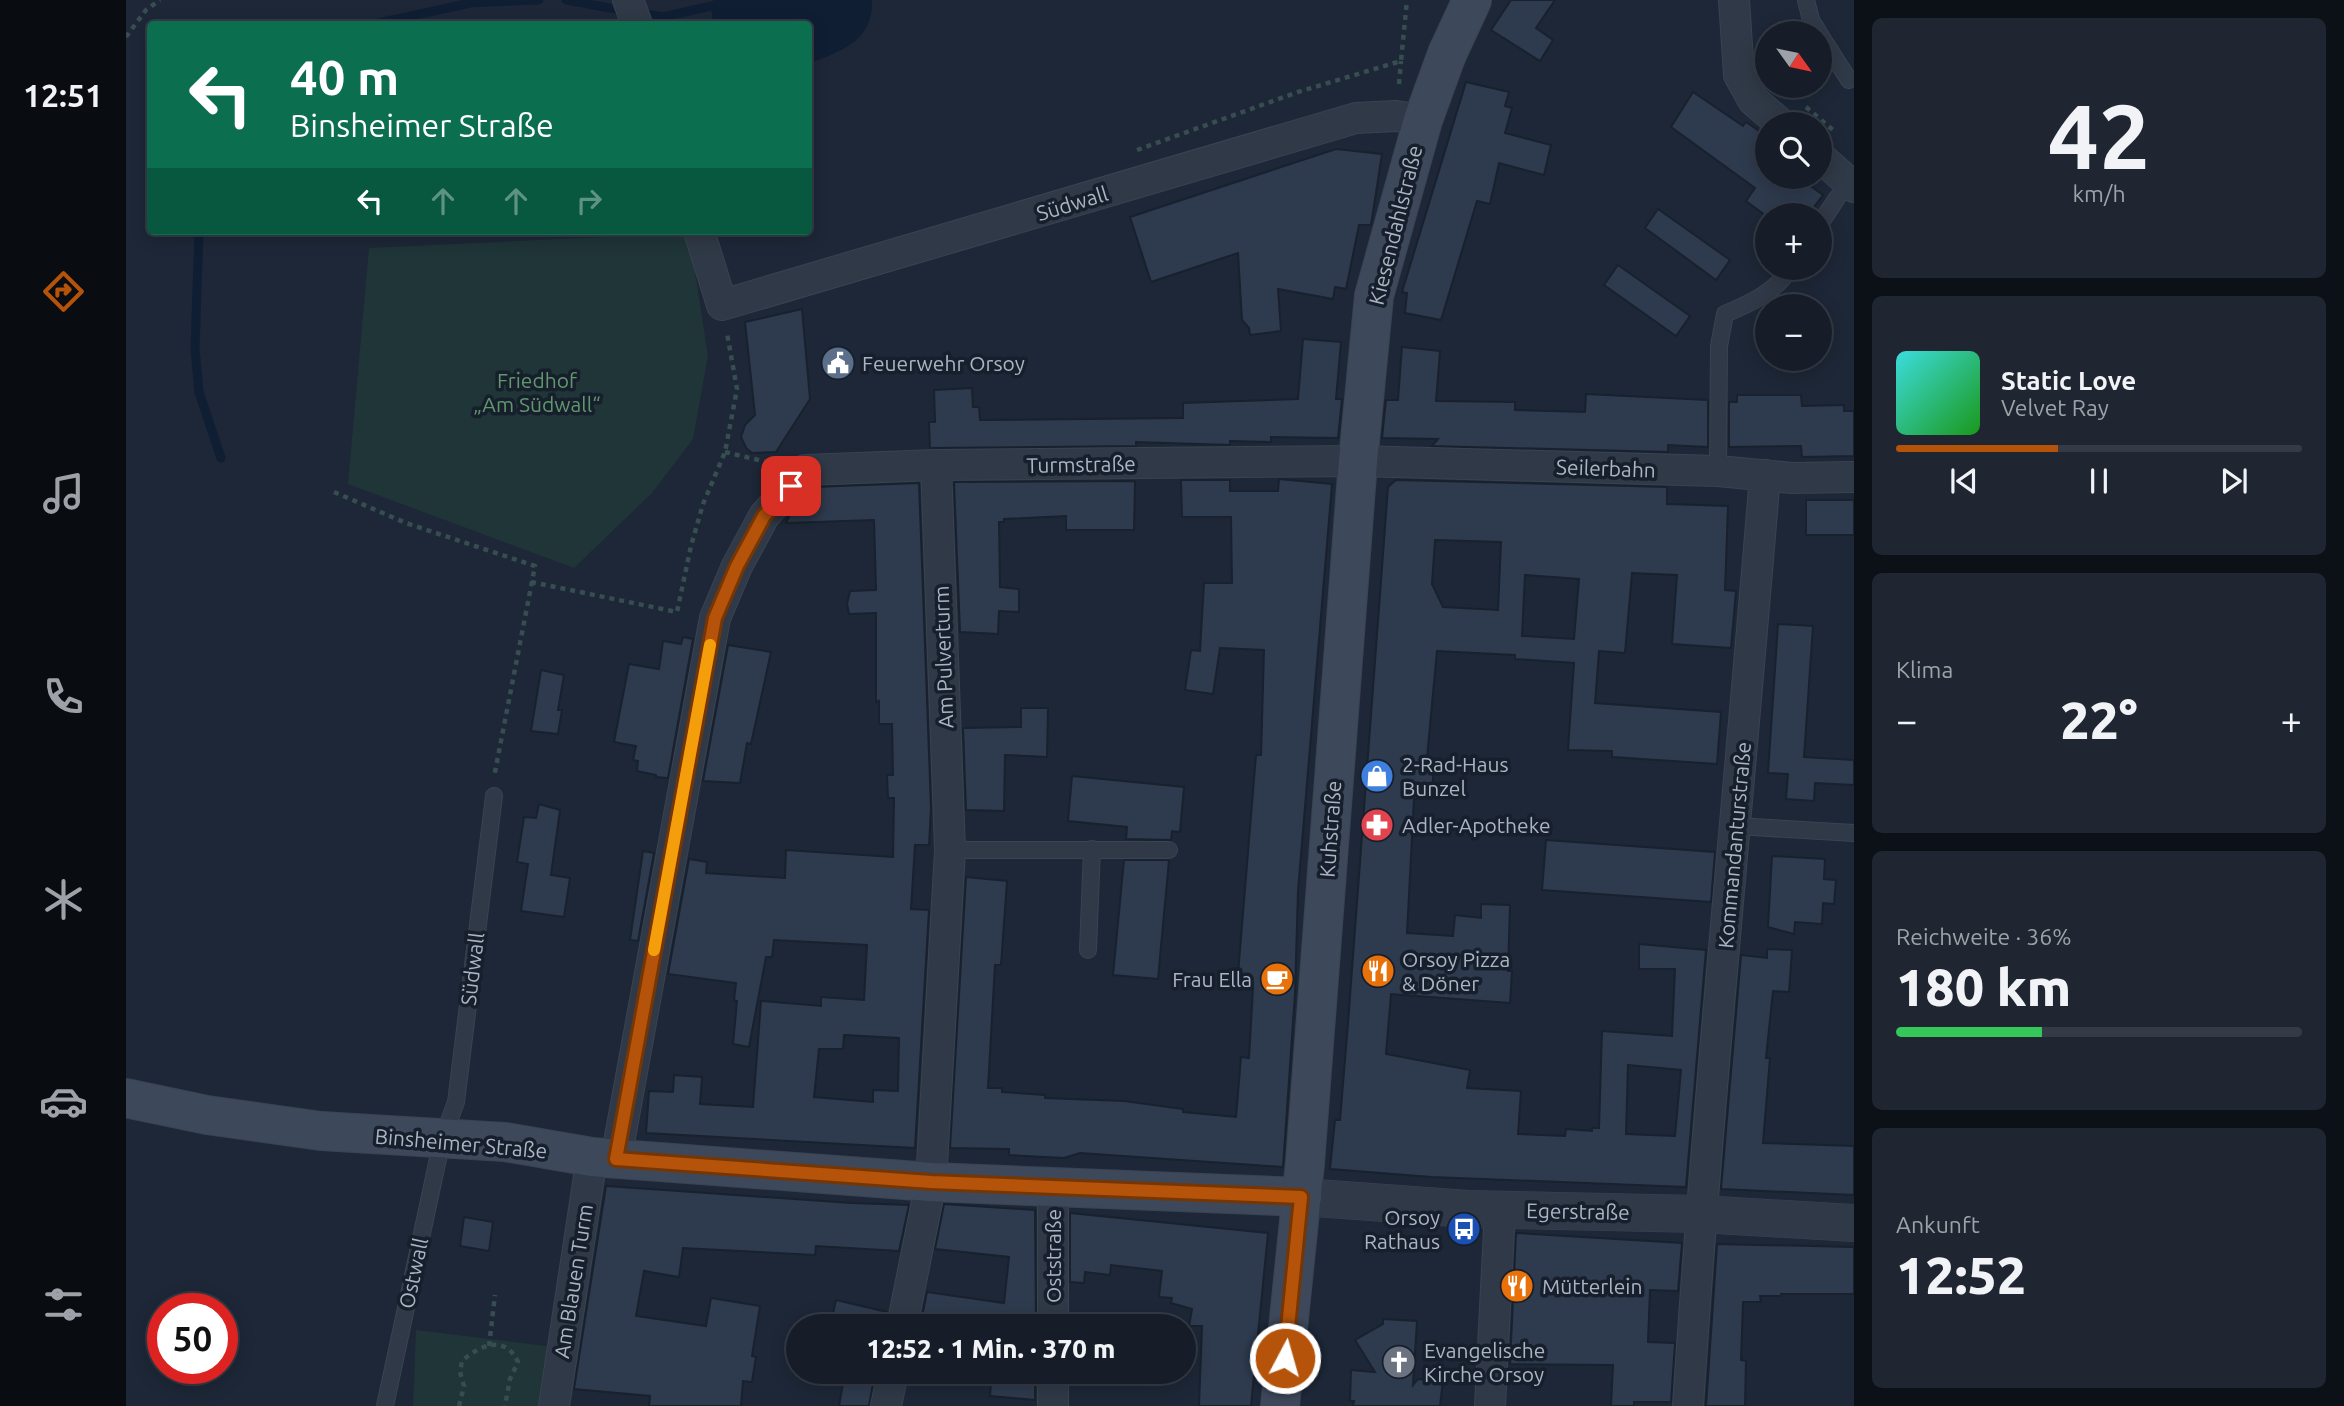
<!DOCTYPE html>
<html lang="de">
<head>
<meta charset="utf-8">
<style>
	:root { --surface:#161d29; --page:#1f2631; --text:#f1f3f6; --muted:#9ea2a8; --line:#353b46; --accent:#b45309 }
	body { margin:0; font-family:Ubuntu,sans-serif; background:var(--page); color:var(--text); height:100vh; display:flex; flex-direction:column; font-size:26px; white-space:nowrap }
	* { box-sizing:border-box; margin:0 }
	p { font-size:23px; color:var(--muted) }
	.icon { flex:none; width:38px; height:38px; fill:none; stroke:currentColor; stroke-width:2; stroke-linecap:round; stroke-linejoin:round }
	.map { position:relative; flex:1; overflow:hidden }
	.details { display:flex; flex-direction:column; gap:18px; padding:18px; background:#0c1017; width:490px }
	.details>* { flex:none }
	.hud { position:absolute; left:21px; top:21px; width:665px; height:214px; border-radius:7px; box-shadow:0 4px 18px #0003,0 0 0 2px var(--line); background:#0b6e4f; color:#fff; overflow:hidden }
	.needle { width:46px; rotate:123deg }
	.controls { position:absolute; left:1629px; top:21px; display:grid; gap:14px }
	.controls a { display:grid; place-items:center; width:77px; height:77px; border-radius:50%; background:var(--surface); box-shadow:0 4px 18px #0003,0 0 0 2px var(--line); font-size:35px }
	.speed { position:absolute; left:21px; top:1293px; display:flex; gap:14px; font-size:35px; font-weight:700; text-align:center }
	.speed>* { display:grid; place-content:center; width:91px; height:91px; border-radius:50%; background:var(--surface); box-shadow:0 4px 18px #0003,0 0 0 2px var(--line); line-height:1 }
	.speed .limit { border:10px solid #d22; background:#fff; color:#111 }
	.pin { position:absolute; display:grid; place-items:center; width:60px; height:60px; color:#fff; margin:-30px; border-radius:14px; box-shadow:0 4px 10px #0006 }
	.me { position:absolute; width:77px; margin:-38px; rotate:6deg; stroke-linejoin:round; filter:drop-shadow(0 0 5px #0008) }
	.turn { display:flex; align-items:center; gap:24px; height:147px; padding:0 28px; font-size:32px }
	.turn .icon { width:91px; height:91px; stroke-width:2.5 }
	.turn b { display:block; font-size:49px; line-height:60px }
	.lanes { display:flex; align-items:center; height:66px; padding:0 28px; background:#0003; justify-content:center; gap:35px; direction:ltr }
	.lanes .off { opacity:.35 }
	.big { font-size:52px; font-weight:800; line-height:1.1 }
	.details .widget { flex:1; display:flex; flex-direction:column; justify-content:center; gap:10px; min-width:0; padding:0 24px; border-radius:10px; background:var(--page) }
	.details .dial { align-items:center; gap:0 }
	.dial b { font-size:91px; line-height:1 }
	.song { display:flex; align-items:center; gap:21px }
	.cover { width:84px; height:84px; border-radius:10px; background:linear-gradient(135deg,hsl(180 70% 55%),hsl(120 70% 35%)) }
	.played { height:7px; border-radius:4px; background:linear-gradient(90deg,var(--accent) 40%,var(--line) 40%) }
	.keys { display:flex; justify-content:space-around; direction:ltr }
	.heat { display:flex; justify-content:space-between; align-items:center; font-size:38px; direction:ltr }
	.charge { height:10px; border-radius:5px; background:linear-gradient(90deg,#34c759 36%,var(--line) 0) }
	.trip { position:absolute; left:660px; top:1314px; width:410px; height:70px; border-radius:35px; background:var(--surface); box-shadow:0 4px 18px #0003,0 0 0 2px var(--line); font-weight:800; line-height:70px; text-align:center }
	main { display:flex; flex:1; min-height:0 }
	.tab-bar { display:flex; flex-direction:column; width:126px; justify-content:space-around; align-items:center; background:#090c10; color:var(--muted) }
	.tab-bar .icon { width:49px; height:49px }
	.tab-bar .current { color:var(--accent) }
	.tab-bar b { font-size:32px; color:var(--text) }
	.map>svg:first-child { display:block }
	.green { fill:#1f3538 }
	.water { fill:#101e34 }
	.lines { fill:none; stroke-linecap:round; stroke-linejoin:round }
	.stream { stroke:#101e34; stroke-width:9 }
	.building { fill:#2e3b4e; stroke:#18212d; stroke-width:2; fill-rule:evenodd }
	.service-casing { stroke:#394351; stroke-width:18 }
	.minor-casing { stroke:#394351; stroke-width:32 }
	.tertiary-casing { stroke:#394351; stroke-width:38 }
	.secondary-casing { stroke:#394351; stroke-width:40 }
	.path { stroke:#374e50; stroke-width:4.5; stroke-dasharray:5 5; stroke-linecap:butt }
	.service { stroke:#303947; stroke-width:16 }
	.minor { stroke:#303947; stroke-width:30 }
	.tertiary { stroke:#303947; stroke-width:37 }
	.secondary { stroke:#3e485b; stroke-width:38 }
	.route-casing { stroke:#753606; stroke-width:18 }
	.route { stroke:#b45309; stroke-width:12 }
	.slow { stroke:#f59e0b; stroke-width:12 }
	.labels { text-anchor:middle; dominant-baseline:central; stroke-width:7; stroke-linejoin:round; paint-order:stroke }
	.street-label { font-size:21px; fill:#a9b4c5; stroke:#161f2b }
	.poi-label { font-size:21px; fill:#a9b4c5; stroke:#161f2b; text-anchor:start }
	.park-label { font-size:21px; fill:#60976d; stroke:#161f2b }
</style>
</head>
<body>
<main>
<nav class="tab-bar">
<b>12:51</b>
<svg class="icon current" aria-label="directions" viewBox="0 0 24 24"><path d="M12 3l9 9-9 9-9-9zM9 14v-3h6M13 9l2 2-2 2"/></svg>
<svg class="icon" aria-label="music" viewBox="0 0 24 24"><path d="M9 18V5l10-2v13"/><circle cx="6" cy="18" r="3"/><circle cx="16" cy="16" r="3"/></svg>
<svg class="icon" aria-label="phone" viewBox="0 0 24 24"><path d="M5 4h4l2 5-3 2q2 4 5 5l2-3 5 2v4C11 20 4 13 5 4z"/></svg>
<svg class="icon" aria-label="climate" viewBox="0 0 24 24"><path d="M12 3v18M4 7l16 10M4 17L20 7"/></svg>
<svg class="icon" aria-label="car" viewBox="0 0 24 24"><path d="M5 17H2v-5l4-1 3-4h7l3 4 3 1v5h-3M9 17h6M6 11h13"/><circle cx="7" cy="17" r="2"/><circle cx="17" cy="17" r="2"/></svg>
<svg class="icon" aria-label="filters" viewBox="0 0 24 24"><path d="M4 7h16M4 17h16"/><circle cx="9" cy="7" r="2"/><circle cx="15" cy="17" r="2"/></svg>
</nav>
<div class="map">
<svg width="1728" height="1406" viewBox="0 0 1728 1406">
	<rect width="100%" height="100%" fill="#1d2737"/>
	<g class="green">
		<path d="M563 233 582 356 567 439 526 493 448 568 222 484 243 248Z"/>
		<path d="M290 1330 428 1347 420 1406H287Z"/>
	</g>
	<path class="water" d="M587 0H746C748 40 715 52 683 63L682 24H587L585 6Z"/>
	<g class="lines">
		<g class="stream">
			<path d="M440 0 501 11"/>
			<path d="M514 13 537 17 585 6"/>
			<path d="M248 24 344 3 413 0"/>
			<path d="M73 231 69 349 73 392 95 458"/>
		</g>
	</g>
	<g class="building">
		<path d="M1385 0H1429L1410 28 1427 40 1414 61 1365 30Z"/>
		<path d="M1340 82 1383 92 1379 106 1386 108 1379 133 1425 145 1418 175 1373 163 1364 204 1351 201 1315 320 1279 313 1281 293 1276 292Z"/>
		<path d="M1567 92 1617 126 1620 122 1642 137V177H1672L1697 195 1682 215H1639L1620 201 1629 188 1545 127Z"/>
		<path d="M1210 149 1256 154 1245 225H1233L1220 289 1209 287 1207 299 1152 289 1155 331 1124 335 1123 328 1116 320 1112 253 1025 282 1004 217Z"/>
		<path d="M1532 209 1604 260 1590 280 1519 228Z"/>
		<path d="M1492 265 1564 316 1550 336 1478 285Z"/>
		<path d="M676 309 684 399 650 452 626 453 620 448 615 437 619 425 629 415 619 322Z"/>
		<path d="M1177 339 1215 342 1210 399H1216L1212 438 1145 437V442L1104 441V445L1010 442V446L804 448 803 422H809L808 390 846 388 847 407H853L854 420 1057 418V403L1172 399Z"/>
		<path d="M1276 347 1314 351 1310 401 1389 402V410L1459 412 1460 394 1582 400V447L1542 445V452L1306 446 1312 439 1256 438 1260 400H1272Z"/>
		<path d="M1611 395H1675L1676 406 1718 405V411H1728V456L1676 457 1675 446 1603 447V402H1611Z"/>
		<path d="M1153 479 1206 484 1172 891 1169 994 1157 1167 954 1153 938 1158 883 1155V1149L824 1148 840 877 881 881 875 965H869L862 1088H876V1092L919 1095V1098L998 1101 1057 1109V1112L1110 1117 1115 1057 1123 1058 1127 988 1111 986 1130 755H1135L1138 650 1094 648 1087 694 1059 690 1065 650 1074 651 1078 583H1106L1105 517H1056L1055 480H1104V491H1152Z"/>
		<path d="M1270 480 1541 487V504L1602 506 1599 590 1610 591 1605 648 1546 644 1551 575 1506 573 1499 653 1473 651 1469 703 1595 712 1591 764 1486 757V751L1442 750 1448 663 1389 659V655L1311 651 1301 758 1308 759 1306 798 1288 799 1281 933 1327 936 1329 915 1355 918V904L1384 905 1382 971H1386L1384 1003 1265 994 1260 1054 1344 1070 1341 1088 1395 1091 1392 1134 1439 1136 1440 1129 1466 1131V1128H1473L1476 1031 1546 1036 1549 969H1513V944L1580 950 1560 1187 1306 1177 1204 1169 1209 1120H1214L1222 1023 1262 487ZM1309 540 1375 542 1372 610 1317 607 1306 584ZM1399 575 1453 579 1448 639 1396 636ZM1502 1065 1555 1070 1549 1136 1500 1134Z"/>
		<path d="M1009 481 1008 530H940V516L878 519V522H873L874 587 893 589V612L873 611 872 634 834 632 828 482Z"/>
		<path d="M793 483 805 808 803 845H789L785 909 803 910 789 1148 520 1133 523 1091 547 1092 548 1075 576 1077 574 1104 627 1107 635 1001 695 1006V997L738 1000 741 945 648 940 646 957H640L623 1047 607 1044 611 1001 608 1000 610 983 542 974 563 859 581 862 580 873 659 878 660 850 767 857 768 798H762L761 775H767L766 724H753V701L750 702V613L723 614 721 604 724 591 750 590 748 520 660 523 665 512 687 487ZM718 1035 773 1038 772 1091 747 1090V1102L688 1097 693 1049H717Z"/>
		<rect x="1680" y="500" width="48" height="35"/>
		<path d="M1652 624 1687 626 1678 757 1728 760V785L1689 783 1688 801 1660 799 1662 774 1642 773Z"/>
		<path d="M557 637 567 639 542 778 530 777V775L511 771 512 761 507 760 510 746 488 742 503 664 533 669 537 641 555 644Z"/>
		<path d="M602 645 645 652 625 744 621 743 614 783 577 781Z"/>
		<path d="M415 670 438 675 432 710H436L432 734 405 731Z"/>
		<path d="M895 708H922L921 757 879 755 878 811 840 810 837 728 895 727Z"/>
		<path d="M946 776 1058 787 1054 832 1046 831 1045 840 1000 839 1001 827 942 821Z"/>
		<path d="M413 804 434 810 425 875 444 878 438 917 395 911 402 864 391 862 398 817 410 818Z"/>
		<path d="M1420 840 1589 852 1585 902 1416 890Z"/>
		<path d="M517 851 528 853 512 941 504 940Z"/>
		<path d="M1646 856 1699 859 1698 879 1710 880 1708 904 1697 903 1696 924 1669 922 1668 934 1642 927Z"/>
		<path d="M998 860H1043L1032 979 987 975Z"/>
		<path d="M1641 949 1666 950 1663 992 1647 991 1640 1058H1644L1637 1143 1728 1146V1195L1595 1189 1615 955 1641 958Z"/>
		<path d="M480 1186 725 1203 783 1205 773 1251 690 1246 689 1255 557 1248 553 1277 518 1271 510 1316 580 1326 585 1298 634 1306 626 1356 630 1357 626 1382 617 1381 615 1406H523L524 1396 448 1389Z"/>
		<path d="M818 1204 909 1210 910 1326H794L801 1292 878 1303 883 1257 809 1249Z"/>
		<path d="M944 1213 1142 1233 1125 1406H1073L1076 1326H1063L1066 1309 1045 1303 1046 1298 1033 1297 1036 1271 985 1265 984 1275 959 1272 958 1283 944 1282Z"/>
		<path d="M338 1217 367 1222 363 1251 334 1246Z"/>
		<path d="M1390 1233 1556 1243 1552 1291 1524 1290 1522 1342 1549 1343 1545 1402H1508V1406H1485L1487 1365 1384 1364Z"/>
		<path d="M1591 1244 1728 1247V1294H1655V1296H1634L1635 1302H1617L1615 1360 1620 1361 1619 1406H1580Z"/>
		<path d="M710 1300 761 1312 759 1326H704Z"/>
		<path d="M1257 1319 1291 1321 1287 1385 1292 1379 1317 1380 1314 1406H1227L1228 1401H1224L1225 1370 1249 1372 1229 1340 1257 1324Z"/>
		<path d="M719 1372H749L743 1406H713Z"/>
		<path d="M866 1372H909V1400L864 1396Z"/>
	</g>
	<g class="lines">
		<defs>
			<g id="service">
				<path d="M1680 0 1685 20 1693 33"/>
				<path d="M1694 35 1723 80"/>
				<path d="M1694 224 1711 198"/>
				<path d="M1592 471 1593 346 1599 314C1625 303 1649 292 1665 268"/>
				<path d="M1610 826 1728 833"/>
				<path d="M824 850H1043"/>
				<path d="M962 950 966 849"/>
				<path d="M259 1406 316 1140 330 1102 368 796"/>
			</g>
			<g id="minor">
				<path d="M502 0 511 24"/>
				<path d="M1608 0 1613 75 1627 100 1655 124"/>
				<path d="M1694 157 1728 187"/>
				<path d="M573 231 596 305 1230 118 1270 116 1297 120"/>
				<path d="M490 1159 589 618 611 566 638 516 679 470 810 465 1232 461 1592 471 1666 478 1728 477"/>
				<path d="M776 1326 805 1182 824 850 810 465"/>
				<path d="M927 1326V1186"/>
				<path d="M428 1406 466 1157"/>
				<path d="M760 1406 767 1372"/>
				<path d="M927 1406V1372"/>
				<path d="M1364 1406 1374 1210"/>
				<path d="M1562 1406C1582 1095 1614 786 1639 475"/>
			</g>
			<path id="tertiary" d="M1176 1197 1342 1209 1574 1214 1728 1223"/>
			<g id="secondary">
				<path d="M0 1098 81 1115 195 1131 379 1142 466 1157 805 1182 1176 1197"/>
				<path d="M1154 1406 1179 1163 1232 461 1248 296 1297 120 1321 54 1346 0"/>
			</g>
		</defs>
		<use href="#service" class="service-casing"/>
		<use href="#minor" class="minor-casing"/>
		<use href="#tertiary" class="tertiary-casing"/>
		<use href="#secondary" class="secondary-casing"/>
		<g class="path">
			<path d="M0 37 20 10 34 0"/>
			<path d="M1273 84 1275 61"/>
			<path d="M1680 107 1708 131"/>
			<path d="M1011 150 1172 92 1275 61 1281 0"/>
			<path d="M599 452 649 464"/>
			<path d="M208 492 280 523 409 566 368 777"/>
			<path d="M405 582 551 612 565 546 577 504 599 452 611 389 601 333"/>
			<path d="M363 1346 369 1295"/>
			<path d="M333 1406 338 1386 334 1372 336 1361C354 1345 379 1334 392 1362L384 1379 379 1406"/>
		</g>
		<use href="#service" class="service"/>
		<use href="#minor" class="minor"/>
		<use href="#tertiary" class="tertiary"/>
		<use href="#secondary" class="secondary"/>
	</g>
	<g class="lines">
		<defs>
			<path id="route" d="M665 486 638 516 611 566 589 618 490 1159 805 1182 1175 1197 1159 1358"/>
		</defs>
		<use href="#route" class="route-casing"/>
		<use href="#route" class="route"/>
		<path class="slow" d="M528 950 584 645"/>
	</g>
	<defs>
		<symbol id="civic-disc" viewBox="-11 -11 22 22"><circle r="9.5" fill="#5c6f8a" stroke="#161f2b"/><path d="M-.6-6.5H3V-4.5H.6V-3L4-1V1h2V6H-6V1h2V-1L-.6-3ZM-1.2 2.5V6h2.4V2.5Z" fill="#fff"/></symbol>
		<symbol id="shop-disc" viewBox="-11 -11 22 22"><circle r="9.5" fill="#3f7fe0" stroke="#161f2b"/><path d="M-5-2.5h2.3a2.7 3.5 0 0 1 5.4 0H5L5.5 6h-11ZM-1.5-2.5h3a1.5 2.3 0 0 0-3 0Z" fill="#fff"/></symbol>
		<symbol id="pharmacy-disc" viewBox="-11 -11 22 22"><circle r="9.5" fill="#e0444e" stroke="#161f2b"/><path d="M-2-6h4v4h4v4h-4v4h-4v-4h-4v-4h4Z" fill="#fff"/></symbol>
		<symbol id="restaurant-disc" viewBox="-11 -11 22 22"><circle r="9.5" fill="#e8710a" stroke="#161f2b"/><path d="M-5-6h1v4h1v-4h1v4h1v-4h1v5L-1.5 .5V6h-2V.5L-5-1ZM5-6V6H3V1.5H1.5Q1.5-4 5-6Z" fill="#fff"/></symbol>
		<symbol id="cafe-disc" viewBox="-11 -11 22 22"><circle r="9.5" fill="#e8710a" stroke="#161f2b"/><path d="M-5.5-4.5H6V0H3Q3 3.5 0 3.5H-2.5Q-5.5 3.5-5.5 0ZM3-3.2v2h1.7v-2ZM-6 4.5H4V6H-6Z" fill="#fff"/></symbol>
		<symbol id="bus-disc" viewBox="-11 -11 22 22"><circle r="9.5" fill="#1a4fb4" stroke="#161f2b"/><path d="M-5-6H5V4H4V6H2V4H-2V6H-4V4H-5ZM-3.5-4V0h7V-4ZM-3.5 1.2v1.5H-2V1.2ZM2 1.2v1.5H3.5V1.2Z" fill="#fff"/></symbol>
		<symbol id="church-disc" viewBox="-11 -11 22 22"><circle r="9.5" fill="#6b7280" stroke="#161f2b"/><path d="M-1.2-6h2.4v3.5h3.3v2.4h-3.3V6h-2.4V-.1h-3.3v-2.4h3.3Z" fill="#fff"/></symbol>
	</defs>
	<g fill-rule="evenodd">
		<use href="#civic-disc" x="693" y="344" width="38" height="38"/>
		<use href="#shop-disc" x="1232" y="757" width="38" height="38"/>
		<use href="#pharmacy-disc" x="1232" y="806" width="38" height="38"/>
		<use href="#restaurant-disc" x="1233" y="952" width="38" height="38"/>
		<use href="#cafe-disc" x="1132" y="960" width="38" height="38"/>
		<use href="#bus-disc" x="1319" y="1210" width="38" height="38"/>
		<use href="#restaurant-disc" x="1372" y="1267" width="38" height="38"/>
		<use href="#church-disc" x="1254" y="1343" width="38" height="38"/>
	</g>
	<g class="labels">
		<g class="street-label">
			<text transform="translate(946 203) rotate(-17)">Südwall</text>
			<text transform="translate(1269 225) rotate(-76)">Kiesendahlstraße</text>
			<text transform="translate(955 464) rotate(-1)">Turmstraße</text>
			<text transform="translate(1480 468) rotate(2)">Seilerbahn</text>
			<text transform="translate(817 657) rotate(-92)">Am Pulverturm</text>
			<text transform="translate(1204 829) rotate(-86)">Kuhstraße</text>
			<text transform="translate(1608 845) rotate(-85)">Kommandanturstraße</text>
			<text transform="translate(346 969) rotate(-83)">Südwall</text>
			<text transform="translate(335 1143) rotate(5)">Binsheimer Straße</text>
			<text transform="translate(1452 1211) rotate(1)">Egerstraße</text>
			<text transform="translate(927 1256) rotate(-90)">Oststraße</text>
			<text transform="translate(287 1273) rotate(-78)">Ostwall</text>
			<text transform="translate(447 1281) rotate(-81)">Am Blauen Turm</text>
		</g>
		<g class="poi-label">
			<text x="736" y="363">Feuerwehr Orsoy</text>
			<text x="1276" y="764">2-Rad-Haus<tspan x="1276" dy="24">Bunzel</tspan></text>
			<text x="1276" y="825">Adler-Apotheke</text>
			<text x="1276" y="959">Orsoy Pizza<tspan x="1276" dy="24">&amp; Döner</tspan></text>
			<text x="1126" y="979" text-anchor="end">Frau Ella</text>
			<text x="1314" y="1217" text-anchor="end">Orsoy<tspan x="1314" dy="24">Rathaus</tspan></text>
			<text x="1416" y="1286">Mütterlein</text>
			<text x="1298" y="1350">Evangelische<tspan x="1298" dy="24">Kirche Orsoy</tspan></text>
		</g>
		<g class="park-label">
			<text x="411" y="380">Friedhof<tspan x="411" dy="24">„Am Südwall“</tspan></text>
		</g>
	</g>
</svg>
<div class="controls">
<a><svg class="needle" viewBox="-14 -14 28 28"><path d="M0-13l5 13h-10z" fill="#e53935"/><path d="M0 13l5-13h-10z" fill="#9ea2a8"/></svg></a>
<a><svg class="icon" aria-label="search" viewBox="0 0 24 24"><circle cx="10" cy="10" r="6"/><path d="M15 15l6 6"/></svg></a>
<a>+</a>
<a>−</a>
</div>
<div class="speed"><div class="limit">50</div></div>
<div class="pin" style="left:665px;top:486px;background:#d93025"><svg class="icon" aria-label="arrive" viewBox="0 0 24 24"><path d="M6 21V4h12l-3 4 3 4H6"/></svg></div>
<svg class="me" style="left:1159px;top:1358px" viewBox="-20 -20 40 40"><circle r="17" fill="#b45309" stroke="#fff" stroke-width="3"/><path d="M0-11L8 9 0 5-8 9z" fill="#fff"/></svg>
<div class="trip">12:52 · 1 Min. · 370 m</div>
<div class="hud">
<div class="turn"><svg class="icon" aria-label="left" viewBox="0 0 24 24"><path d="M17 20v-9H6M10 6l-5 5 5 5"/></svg><div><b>40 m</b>Binsheimer Straße</div></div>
<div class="lanes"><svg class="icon" aria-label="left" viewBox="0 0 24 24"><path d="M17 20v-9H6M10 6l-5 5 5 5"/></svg><svg class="icon off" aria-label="ahead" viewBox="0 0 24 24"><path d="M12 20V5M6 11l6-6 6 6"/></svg><svg class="icon off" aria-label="ahead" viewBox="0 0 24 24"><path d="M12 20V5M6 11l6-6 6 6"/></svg><svg class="icon off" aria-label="right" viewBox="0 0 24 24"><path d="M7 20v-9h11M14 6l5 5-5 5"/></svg></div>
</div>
</div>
<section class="details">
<div class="widget dial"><b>42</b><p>km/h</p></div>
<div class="widget">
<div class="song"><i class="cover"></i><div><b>Static Love</b><p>Velvet Ray</p></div></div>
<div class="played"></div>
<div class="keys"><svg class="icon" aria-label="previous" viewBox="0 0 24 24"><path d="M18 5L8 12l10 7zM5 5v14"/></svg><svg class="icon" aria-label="pause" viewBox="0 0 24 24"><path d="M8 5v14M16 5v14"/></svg><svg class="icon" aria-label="next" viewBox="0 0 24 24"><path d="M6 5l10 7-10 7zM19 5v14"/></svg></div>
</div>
<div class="widget"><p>Klima</p>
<div class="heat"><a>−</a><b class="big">22°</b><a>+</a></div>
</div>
<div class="widget"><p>Reichweite · 36%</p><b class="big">180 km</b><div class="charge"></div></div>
<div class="widget"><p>Ankunft</p><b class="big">12:52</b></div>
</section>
</main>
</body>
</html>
